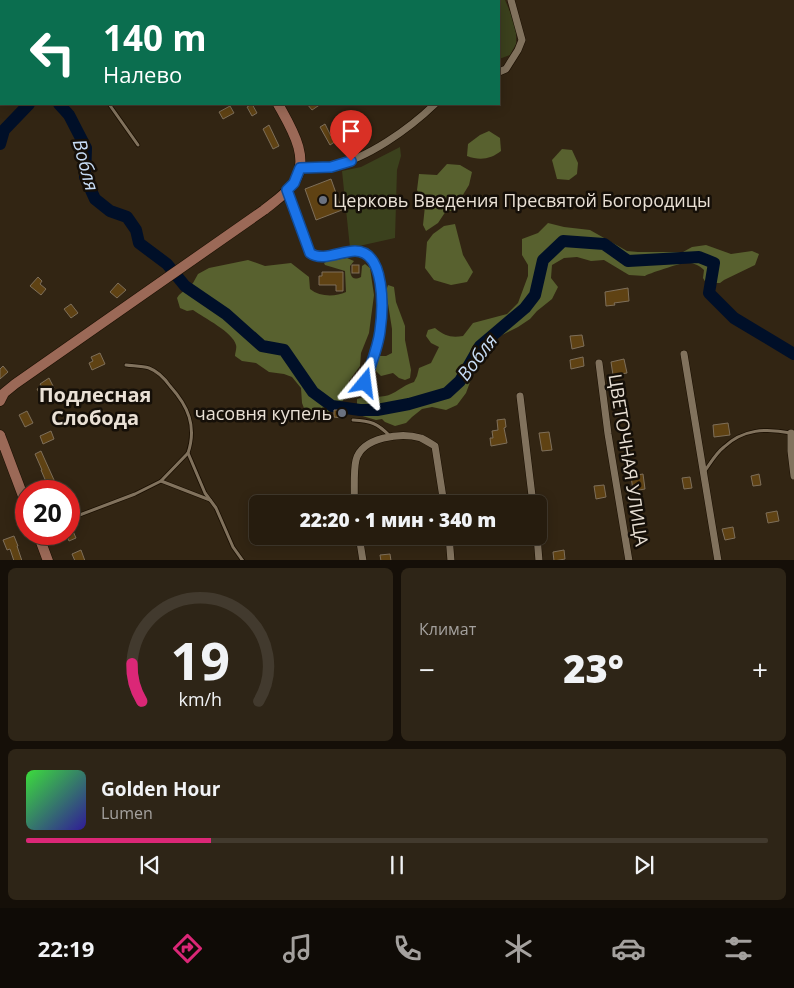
<!DOCTYPE html>
<html lang="ru">
<head>
<meta charset="utf-8">
<style>
	:root { --surface:#261c0e; --page:#2e2517; --text:#f1f3f6; --muted:#a4a19e; --line:#423a2e; --accent:#db2777 }
	body { margin:0; font-family:"Open Sans",sans-serif; background:var(--page); color:var(--text); height:100vh; display:flex; flex-direction:column; font-size:19px; white-space:nowrap }
	* { box-sizing:border-box; margin:0 }
	p { font-size:16px; color:var(--muted) }
	.icon { flex:none; width:28px; height:28px; fill:none; stroke:currentColor; stroke-width:2; stroke-linecap:round; stroke-linejoin:round }
	.map { position:relative; height:560px; overflow:hidden }
	.panel { display:flex; flex-direction:column; gap:8px; padding:8px; background:#150f08; flex:1 }
	.panel>* { flex:none }
	.hud { position:absolute; left:0px; top:0px; width:500px; height:105px; box-shadow:0 2px 12px #0003,0 0 0 1px var(--line); background:#0b6e4f; color:#fff; overflow:hidden }
	.speed { position:absolute; left:15px; top:480px; display:flex; gap:10px; font-size:25px; font-weight:700; text-align:center }
	.speed>* { display:grid; place-content:center; width:65px; height:65px; border-radius:50%; background:var(--surface); box-shadow:0 2px 12px #0003,0 0 0 1px var(--line); line-height:1 }
	.speed .limit { border:8px solid #d22; background:#fff; color:#111 }
	.pin { position:absolute; display:grid; place-items:center; width:42px; height:42px; color:#fff; margin:-51px -21px; border-radius:50% 50% 50% 0; rotate:-45deg; box-shadow:0 0 5px #0007 }
	.pin .icon { rotate:45deg }
	.me { position:absolute; width:55px; margin:-28px; rotate:16deg; stroke-linejoin:round; filter:drop-shadow(0 0 4px #0008) }
	.turn { display:flex; align-items:center; gap:18px; height:105px; padding:0 20px; font-size:22px }
	.turn .icon { width:65px; height:65px; stroke-width:2.5 }
	.turn b { display:block; font-size:35px; line-height:42px }
	.big { font-size:38px; font-weight:800; line-height:1.1 }
	.panel .tile { flex:1; display:flex; flex-direction:column; justify-content:center; gap:8px; min-width:0; padding:0 18px; border-radius:8px; background:var(--page) }
	.panel .dial { align-items:center; gap:0 }
	.dial svg { height:130px; overflow:visible; fill:none; stroke:var(--line); stroke-width:7; stroke-linecap:round; text-anchor:middle }
	.dial text { fill:var(--text); stroke:none }
	.song { display:flex; align-items:center; gap:15px }
	.cover { width:60px; height:60px; border-radius:8px; background:linear-gradient(135deg,hsl(120 70% 55%),hsl(250 70% 35%)) }
	.played { height:5px; border-radius:2px; background:linear-gradient(90deg,var(--accent) 25%,var(--line) 25%) }
	.keys { display:flex; justify-content:space-around; direction:ltr }
	.heat { display:flex; justify-content:space-between; align-items:center; font-size:28px; direction:ltr }
	.panel .tiles { flex:1; display:grid; gap:8px; grid-template-columns:1fr 1fr }
	.tile:last-child { grid-column:span 2 }
	.trip { position:absolute; left:249px; top:495px; width:298px; height:50px; border-radius:8px; background:var(--surface); box-shadow:0 2px 12px #0003,0 0 0 1px var(--line); font-weight:800; line-height:50px; text-align:center }
	.dock { display:flex; height:80px; justify-content:space-around; align-items:center; background:#0f0b06; color:var(--muted) }
	.dock .icon { width:35px; height:35px }
	.dock .on { color:var(--accent) }
	.dock b { font-size:22px; color:var(--text) }
	.map>svg:first-child { display:block }
	.green { fill:#3b411d }
	.forest { fill:#58612f }
	.lines { fill:none; stroke-linecap:round; stroke-linejoin:round }
	.river { stroke:#000f28; stroke-width:12 }
	.building { fill:#5f4213; stroke:#7e6f5a }
	.lane-casing { stroke:#190e00; stroke-width:4.5 }
	.street-casing { stroke:#190e00; stroke-width:8 }
	.secondary-casing { stroke:#190e00; stroke-width:11 }
	.lane { stroke:#81725d; stroke-width:3 }
	.street { stroke:#81725d; stroke-width:7 }
	.secondary { stroke:#9b6957; stroke-width:10 }
	.route-casing { stroke:#114b97; stroke-width:12 }
	.route { stroke:#1a73e8; stroke-width:9 }
	.worship-dot { fill:#6b7280; stroke:#150f08; stroke-width:2 }
	.labels { text-anchor:middle; dominant-baseline:central; stroke-width:5; stroke-linejoin:round; paint-order:stroke }
	.poi-label { font-size:18px; fill:#e9e0d5; stroke:#150f08; text-anchor:start }
	.street-label { font-size:18px; fill:#e9e0d5; stroke:#150f08 }
	.water-label { font-size:19px; font-style:italic; fill:#c7dcf5; stroke:#150f08 }
	.quarter-label { font-size:20px; font-weight:bold; fill:#e9e0d5; stroke:#150f08 }
</style>
</head>
<body>
<div class="map">
<svg width="794" height="561" viewBox="0 0 794 561">
	<rect width="100%" height="100%" fill="#322513"/>
	<g class="green">
		<path d="M379 0H505L516 26V44L510 55 499 59V1Z"/>
		<path d="M400 147 401 156 397 170 395 238 350 248 342 171 361 167Z"/>
	</g>
	<g class="forest">
		<path d="M489 131 500 138 501 151C491 159 480 161 467 156L468 144 480 135Z"/>
		<path d="M562 149 572 150 578 163 577 174 569 180 557 179 552 160Z"/>
		<path d="M447 164 460 165 472 172 469 185 453 211H446L438 223 426 231 423 225 425 206 417 190 419 174 437 175Z"/>
		<path d="M548 223 564 227 590 230 627 251 638 252H683L692 247 706 245 731 254 752 251 759 254 755 265 724 280 720 283H706L703 278 704 270C699 265 692 262 685 263 681 263 647 274 645 276L629 275 604 260 591 261 577 257 564 258 552 265 551 278 558 287 552 299 537 311 530 319 518 327 500 336 480 355 466 393 457 405 446 410 432 407 422 409 412 417 406 423 395 426 385 422 382 419 376 420 359 415 357 413V399C366 396 375 398 385 396 394 395 403 385 414 382L417 376 419 368 431 363 439 347 431 343 426 336 428 330 435 328C445 336 451 338 463 336L473 323 507 314 518 303 528 276V265L522 255V239L538 233Z"/>
		<path d="M455 224 463 255 473 272 467 282 451 285 434 280 425 268 427 242 433 234 444 226Z"/>
		<path d="M347 258 354 261 350 266C350 274 351 282 361 277L362 266 365 264 370 268 374 295 369 333 361 353 360 366 349 381 343 401 336 403 330 409 329 416 324 421H316L307 416 302 403 301 388 292 377 284 374 269 372 256 363 242 361 235 356C235 353 237 348 236 345 233 332 204 318 193 310L187 311 180 308 177 298 179 295 193 283 198 274 209 268 248 260 265 266 291 263 309 277 310 289C320 297 335 297 346 292L345 271 325 265 324 263 328 261Z"/>
		<path d="M388 285 394 287 396 302 405 326V340L411 370 410 378 405 380 399 378 393 373 381 376 376 371V362L378 356H386L392 353V329L386 291Z"/>
	</g>
	<g class="lines">
		<g class="river">
			<path d="M59 104 69 115 86 148 85 177 95 199 110 211 127 217 136 230 139 243 167 264 185 286 226 314 262 346 284 350 313 392 332 406 360 410H377L409 404 447 393 460 381 480 346 525 308 535 295 543 260 563 241 604 244 628 261 699 257 714 263 709 293 734 318 794 354"/>
			<path d="M0 144 4 130 29 104"/>
		</g>
	</g>
	<g class="building">
		<path d="M252 104 257 113 252 116 247 107Z"/>
		<path d="M307 104H321L312 110Z"/>
		<path d="M230 106 234 113 223 119 219 112Z"/>
		<path d="M325 124 331 136 335 133 339 139 330 145 320 127Z"/>
		<path d="M269 125 279 146 273 149 263 129Z"/>
		<path d="M331 179 342 210 316 220 305 189Z"/>
		<rect x="352" y="265" width="7" height="8"/>
		<path d="M322 272H343V291H336V285H319V276H322Z"/>
		<path d="M38 277 42 281 40 284 46 289 41 295 30 286Z"/>
		<path d="M118 283 126 290 117 298 110 292Z"/>
		<path d="M628 288 629 301 614 303 615 305 606 306 605 292Z"/>
		<path d="M71 304 78 313 71 318 64 309Z"/>
		<path d="M582 335 584 346 572 349 570 336Z"/>
		<path d="M100 353 105 364 92 370 89 363 93 361 91 357Z"/>
		<path d="M583 357 584 366 571 369 570 360Z"/>
		<path d="M624 359 627 373 613 375 611 362Z"/>
		<path d="M3 366 8 372 0 379V369Z"/>
		<path d="M49 378 54 388 41 396 37 389 42 387 40 384Z"/>
		<path d="M334 410H343L342 418 334 417Z"/>
		<path d="M27 411 33 423 25 427 19 415Z"/>
		<path d="M505 419 506 427 504 428 507 443 491 446 490 438H493L492 431 498 430 497 420Z"/>
		<path d="M728 423 730 435 714 437 713 425Z"/>
		<path d="M51 431 54 439 43 444 40 436Z"/>
		<path d="M549 432 552 450 542 451 539 433Z"/>
		<path d="M41 451 45 460 59 491H50L41 470H42L35 454Z"/>
		<path d="M643 474 645 489 633 491 631 476Z"/>
		<path d="M759 474 761 485 753 486 751 476Z"/>
		<path d="M690 477 692 488 684 489 682 478Z"/>
		<path d="M604 485 606 497 596 499 594 486Z"/>
		<path d="M512 498 513 504H496V500Z"/>
		<path d="M777 511 779 521 768 523 766 513Z"/>
		<path d="M69 522 76 538 69 541 66 534H69Z"/>
		<path d="M733 527 735 538 725 540 722 529Z"/>
		<path d="M14 536 18 546H17L22 561H14L10 549 7 550 3 540Z"/>
		<path d="M81 550 85 561H75L72 554Z"/>
		<path d="M564 550 565 559 554 561 553 552Z"/>
		<path d="M390 554 391 561H381L380 555Z"/>
	</g>
	<g class="lines">
		<defs>
			<g id="lane">
				<path d="M30 0 31 1"/>
				<path d="M109 104 138 145"/>
				<path d="M288 193 310 253C324 264 345 247 362 252 385 259 384 313 380 332 378 342 374 352 371 362 369 368 368 378 364 384 362 387 357 391 353 394"/>
				<path d="M126 365C133 366 142 366 149 368 157 371 165 379 170 386 188 406 197 426 188 453L205 493 216 508 233 547 243 561"/>
				<path d="M353 420C371 421 377 423 390 436"/>
				<path d="M704 472C710 464 716 453 724 447 743 429 766 428 791 433"/>
				<path d="M161 481 188 453"/>
				<path d="M69 519 135 494 161 481 210 500"/>
			</g>
			<g id="street">
				<path d="M499 72 506 69 518 50 522 40 511 0"/>
				<path d="M300 168C311 168 322 169 332 166 367 159 409 129 435 104"/>
				<path d="M684 354 718 561"/>
				<path d="M599 363 608 434 629 561"/>
				<path d="M520 396 533 504"/>
				<path d="M791 433V451L794 476"/>
				<path d="M354 504C355 491 353 472 356 460 362 437 401 432 421 438 425 440 430 443 435 446L444 504"/>
				<path d="M359 536 363 561"/>
				<path d="M449 536 451 561"/>
				<path d="M537 536 539 561"/>
			</g>
			<g id="secondary">
				<path d="M220 0V1"/>
				<path d="M0 401 4 393 15 384 264 210C274 202 286 194 293 184 312 159 290 126 278 104"/>
				<path d="M0 435 26 504"/>
				<path d="M38 534 48 561"/>
			</g>
		</defs>
		<use href="#lane" class="lane-casing"/>
		<use href="#street" class="street-casing"/>
		<use href="#secondary" class="secondary-casing"/>
		<use href="#lane" class="lane"/>
		<use href="#street" class="street"/>
		<use href="#secondary" class="secondary"/>
	</g>
	<g class="lines">
		<defs>
			<path id="route" d="M351 161 331 167 300 168 294 183 287 190 310 253C322 262 341 251 355 251 386 251 383 310 380 331 378 348 370 366 365 383"/>
		</defs>
		<use href="#route" class="route-casing"/>
		<use href="#route" class="route"/>
	</g>
	<g class="worship-dot">
		<circle cx="323" cy="200" r="5"/>
		<circle cx="342" cy="413" r="5"/>
	</g>
	<g class="labels">
		<g class="poi-label">
			<text x="333" y="200">Церковь Введения Пресвятой Богородицы</text>
			<text x="332" y="413" text-anchor="end">часовня купель</text>
		</g>
		<g class="street-label">
			<text transform="translate(629 460) rotate(81)">ЦВЕТОЧНАЯ УЛИЦА</text>
		</g>
		<g class="water-label">
			<text transform="translate(86 165) rotate(75)">Вобля</text>
			<text transform="translate(477 357) rotate(-53)">Вобля</text>
		</g>
		<g class="quarter-label">
			<text x="95" y="394">Подлесная<tspan x="95" dy="23">Слобода</tspan></text>
		</g>
	</g>
</svg>
<div class="speed"><div class="limit">20</div></div>
<div class="pin" style="left:351px;top:161px;background:#d93025"><svg class="icon" aria-label="arrive" viewBox="0 0 24 24"><path d="M6 21V4h12l-3 4 3 4H6"/></svg></div>
<svg class="me" style="left:365px;top:383px" viewBox="-20 -20 40 40"><path d="M0-17L14 15 0 8-14 15z" fill="#1a73e8" stroke="#fff" stroke-width="4"/></svg>
<div class="trip">22:20 · 1 мин · 340 m</div>
<div class="hud">
<div class="turn"><svg class="icon" aria-label="left" viewBox="0 0 24 24"><path d="M17 20v-9H6M10 6l-5 5 5 5"/></svg><div><b>140 m</b>Налево</div></div>
</div>
</div>
<section class="panel">
<div class="tiles">
<div class="tile dial"><svg viewBox="0 0 100 80">
<path d="M14 69A42 42 0 1 1 86 69"/>
<path d="M14 69A42 42 0 0 1 8 46" stroke="#db2777"/>
<text x="50" y="56" font-size="32" font-weight="700">19</text>
<text x="50" y="72" font-size="11">km/h</text>
</svg></div>
<div class="tile"><p>Климат</p>
<div class="heat"><a>−</a><b class="big">23°</b><a>+</a></div>
</div>
<div class="tile">
<div class="song"><i class="cover"></i><div><b>Golden Hour</b><p>Lumen</p></div></div>
<div class="played"></div>
<div class="keys"><svg class="icon" aria-label="previous" viewBox="0 0 24 24"><path d="M18 5L8 12l10 7zM5 5v14"/></svg><svg class="icon" aria-label="pause" viewBox="0 0 24 24"><path d="M8 5v14M16 5v14"/></svg><svg class="icon" aria-label="next" viewBox="0 0 24 24"><path d="M6 5l10 7-10 7zM19 5v14"/></svg></div>
</div>
</div>
</section>
<nav class="dock">
<b>22:19</b>
<svg class="icon on" aria-label="directions" viewBox="0 0 24 24"><path d="M12 3l9 9-9 9-9-9zM9 14v-3h6M13 9l2 2-2 2"/></svg>
<svg class="icon" aria-label="music" viewBox="0 0 24 24"><path d="M9 18V5l10-2v13"/><circle cx="6" cy="18" r="3"/><circle cx="16" cy="16" r="3"/></svg>
<svg class="icon" aria-label="phone" viewBox="0 0 24 24"><path d="M5 4h4l2 5-3 2q2 4 5 5l2-3 5 2v4C11 20 4 13 5 4z"/></svg>
<svg class="icon" aria-label="climate" viewBox="0 0 24 24"><path d="M12 3v18M4 7l16 10M4 17L20 7"/></svg>
<svg class="icon" aria-label="car" viewBox="0 0 24 24"><path d="M5 17H2v-5l4-1 3-4h7l3 4 3 1v5h-3M9 17h6M6 11h13"/><circle cx="7" cy="17" r="2"/><circle cx="17" cy="17" r="2"/></svg>
<svg class="icon" aria-label="filters" viewBox="0 0 24 24"><path d="M4 7h16M4 17h16"/><circle cx="9" cy="7" r="2"/><circle cx="15" cy="17" r="2"/></svg>
</nav>
</body>
</html>
